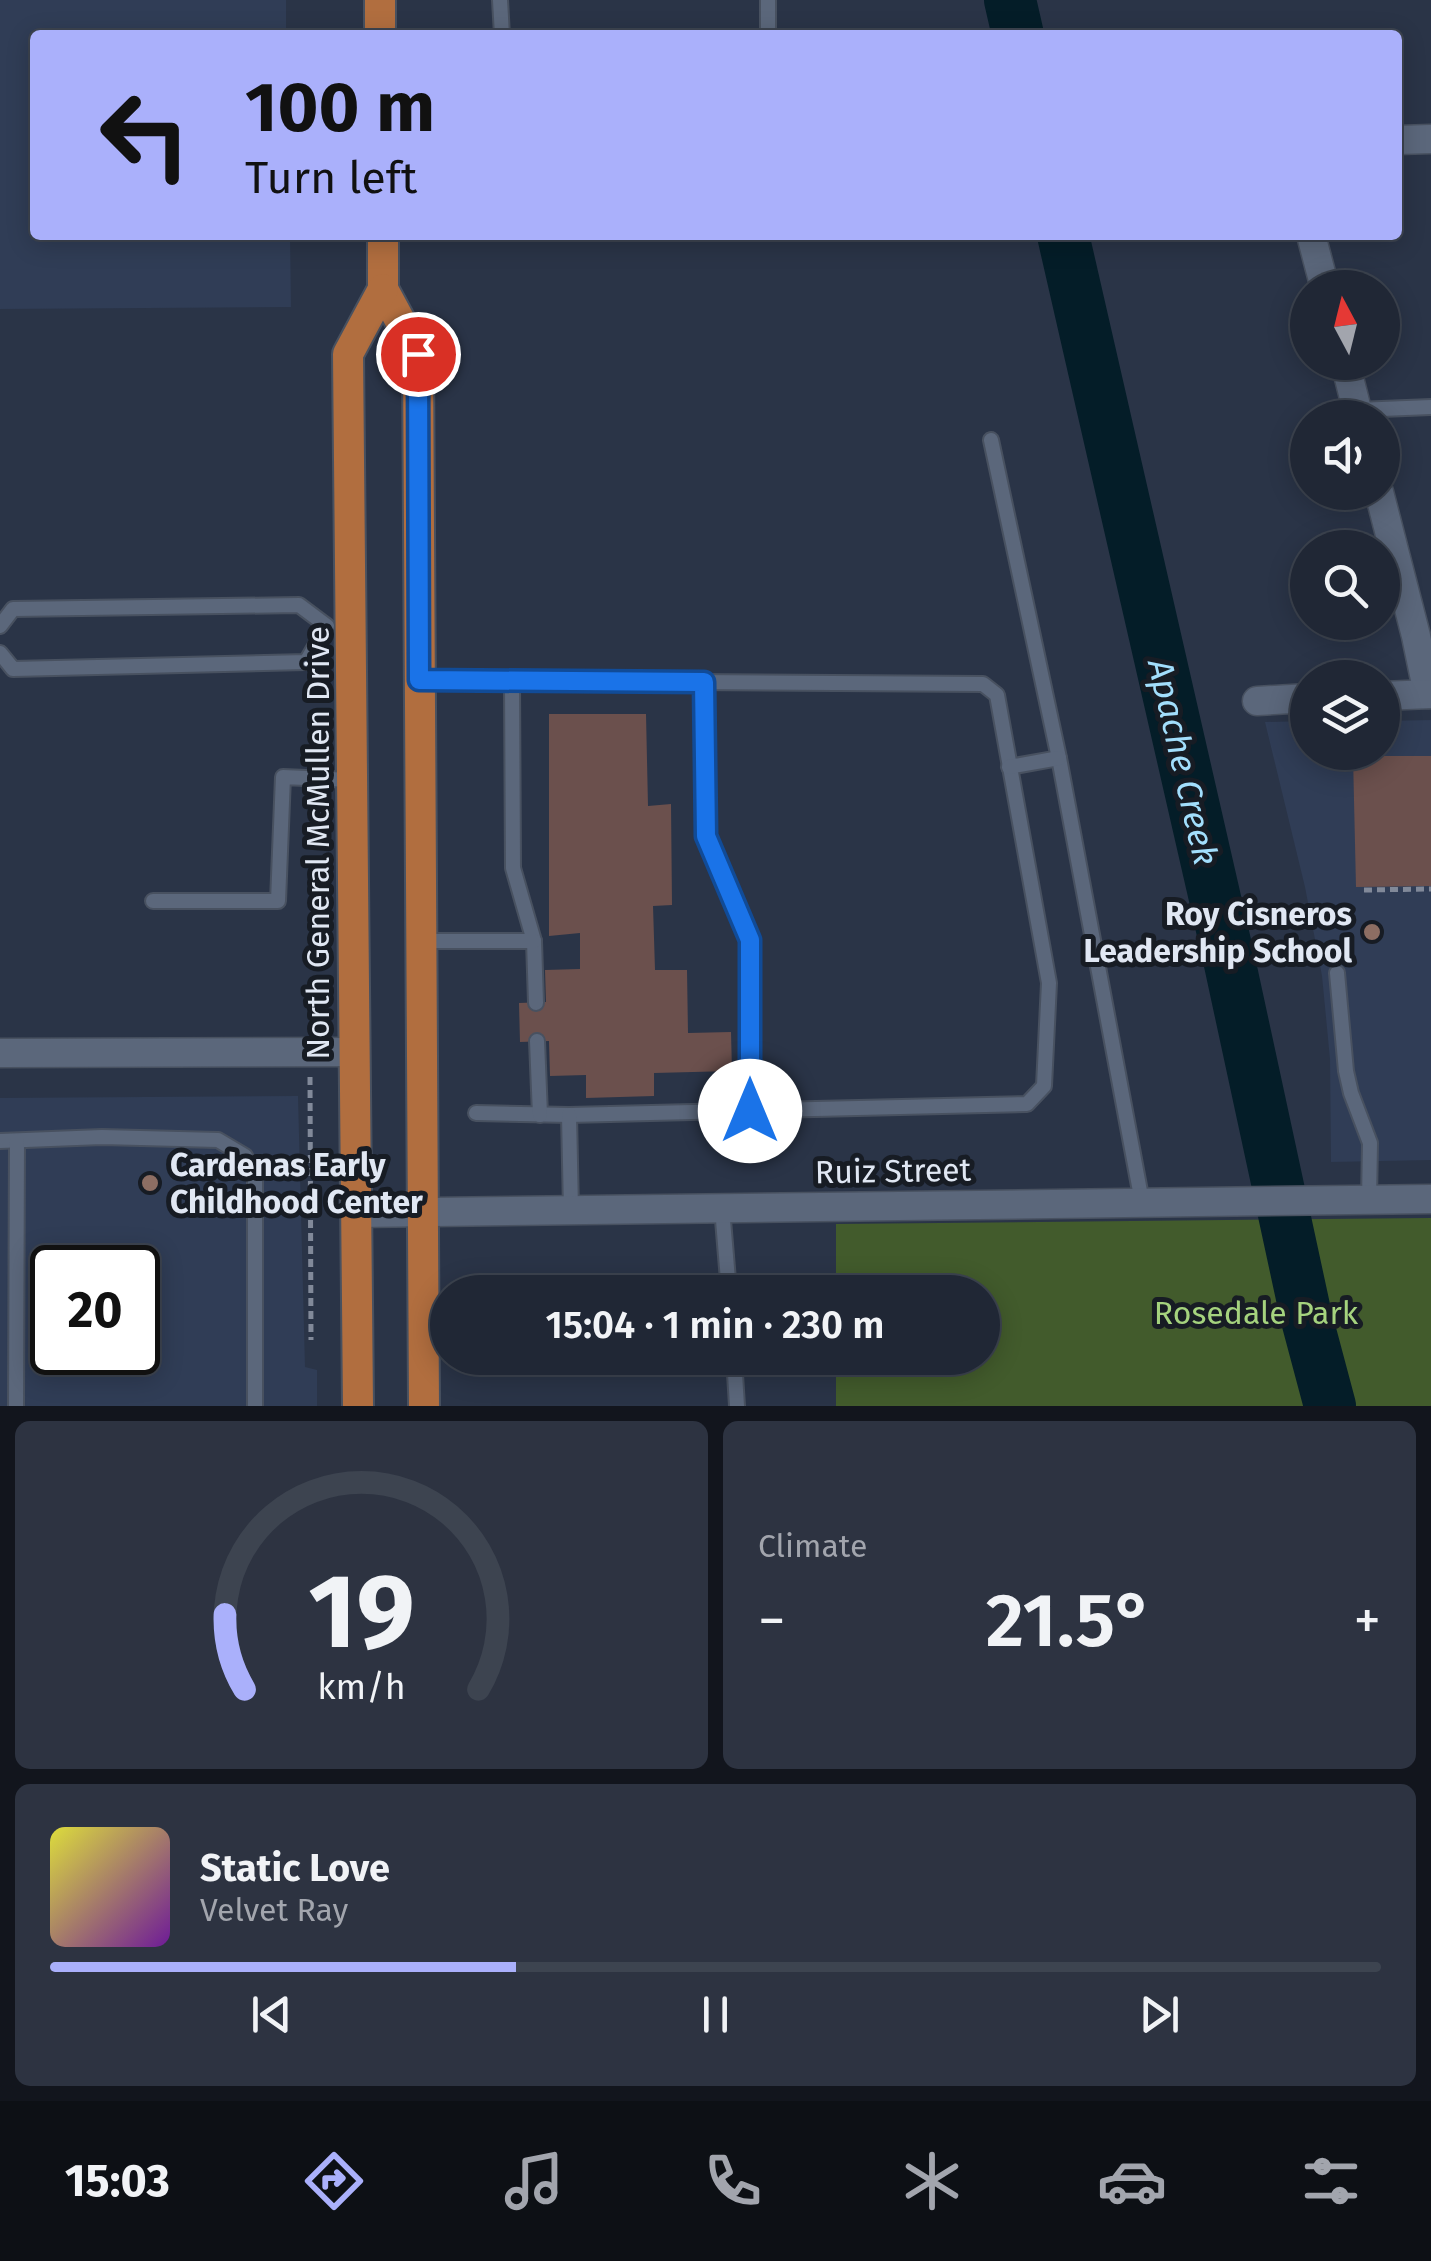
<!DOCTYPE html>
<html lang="en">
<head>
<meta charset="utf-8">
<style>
	:root { --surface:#202735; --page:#2d3341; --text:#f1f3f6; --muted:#a2a5ad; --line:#3d4450; --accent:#aab0fb }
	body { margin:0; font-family:"Fira Sans",sans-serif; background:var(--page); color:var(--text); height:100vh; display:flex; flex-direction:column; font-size:38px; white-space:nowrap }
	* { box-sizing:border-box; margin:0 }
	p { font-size:32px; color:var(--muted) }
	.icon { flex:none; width:55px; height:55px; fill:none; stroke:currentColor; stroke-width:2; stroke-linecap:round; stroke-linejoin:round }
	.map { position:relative; height:1406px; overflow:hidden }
	.side { display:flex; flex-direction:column; gap:15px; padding:15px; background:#12151d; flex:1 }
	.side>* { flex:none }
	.guide { position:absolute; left:30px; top:30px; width:1372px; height:210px; border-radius:10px; box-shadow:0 5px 25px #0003,0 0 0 2px var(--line); background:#aab0fb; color:#111; overflow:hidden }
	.needle { width:65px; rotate:353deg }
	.fabs { position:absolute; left:1290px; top:270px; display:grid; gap:20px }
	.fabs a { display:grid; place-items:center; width:110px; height:110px; border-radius:50%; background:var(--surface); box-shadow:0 5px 25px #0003,0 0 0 2px var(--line); font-size:50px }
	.speed { position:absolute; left:30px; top:1245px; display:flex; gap:20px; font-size:50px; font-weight:700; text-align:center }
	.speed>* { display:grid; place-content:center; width:130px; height:130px; border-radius:50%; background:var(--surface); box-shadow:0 5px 25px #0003,0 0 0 2px var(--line); line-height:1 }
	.speed .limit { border:5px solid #111; border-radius:15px; background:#fff; color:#111 }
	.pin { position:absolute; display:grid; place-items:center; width:85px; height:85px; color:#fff; margin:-42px; border:5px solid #fff; border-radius:50%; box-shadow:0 2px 10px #0007 }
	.me { position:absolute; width:110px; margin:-55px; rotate:0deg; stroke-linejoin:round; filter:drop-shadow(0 0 8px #0008) }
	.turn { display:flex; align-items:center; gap:35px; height:210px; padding:0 50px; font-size:45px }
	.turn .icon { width:130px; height:130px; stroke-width:2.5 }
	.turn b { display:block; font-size:70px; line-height:85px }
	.big { font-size:75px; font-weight:600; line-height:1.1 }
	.side .tile { flex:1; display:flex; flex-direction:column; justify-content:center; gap:15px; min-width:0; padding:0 35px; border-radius:15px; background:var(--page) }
	.side .dial { align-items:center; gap:0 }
	.dial svg { height:260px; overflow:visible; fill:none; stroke:var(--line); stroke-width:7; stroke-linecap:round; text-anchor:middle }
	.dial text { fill:var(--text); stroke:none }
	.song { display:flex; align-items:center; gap:30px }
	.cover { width:120px; height:120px; border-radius:15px; background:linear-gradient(135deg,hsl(60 70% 55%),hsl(280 70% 35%)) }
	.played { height:10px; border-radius:5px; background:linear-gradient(90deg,var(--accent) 35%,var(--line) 35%) }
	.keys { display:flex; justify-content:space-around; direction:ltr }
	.heat { display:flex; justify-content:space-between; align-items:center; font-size:55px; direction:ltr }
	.side .tiles { flex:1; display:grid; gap:15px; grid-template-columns:1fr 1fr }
	.tile:last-child { grid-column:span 2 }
	.trip { position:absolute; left:430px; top:1275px; width:570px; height:100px; border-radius:50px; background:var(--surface); box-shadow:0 5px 25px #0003,0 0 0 2px var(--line); font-weight:600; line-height:100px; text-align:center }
	.menu { display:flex; height:160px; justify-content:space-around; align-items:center; background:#0d1015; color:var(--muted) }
	.menu .icon { width:70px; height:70px }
	.menu .current { color:var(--accent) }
	.menu b { font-size:45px; color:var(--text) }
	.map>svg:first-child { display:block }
	.built { fill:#303d56; fill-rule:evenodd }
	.green { fill:#425b2c }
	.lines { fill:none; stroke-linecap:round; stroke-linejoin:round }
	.river { stroke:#041d28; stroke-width:52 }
	.building { fill:#6b504d }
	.lane-casing { stroke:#485160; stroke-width:18 }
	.street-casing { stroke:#485160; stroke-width:31 }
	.primary-casing { stroke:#485160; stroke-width:34 }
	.path { stroke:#818999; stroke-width:5; stroke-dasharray:8 5; stroke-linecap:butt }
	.lane { stroke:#5b677b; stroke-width:14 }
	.street { stroke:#5b677b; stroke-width:28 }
	.primary { stroke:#b16e3f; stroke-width:30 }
	.route-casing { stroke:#114b97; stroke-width:25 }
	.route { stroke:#1a73e8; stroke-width:18 }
	.education-dot { fill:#8d6e63; stroke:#171c24; stroke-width:4 }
	.labels { text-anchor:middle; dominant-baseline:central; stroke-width:10; stroke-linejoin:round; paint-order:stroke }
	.street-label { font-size:32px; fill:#e0e7f3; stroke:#171c24 }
	.poi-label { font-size:32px; font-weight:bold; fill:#e0e7f3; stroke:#171c24; text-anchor:end }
	.park-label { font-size:32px; fill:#a5d37e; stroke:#171c24 }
	.water-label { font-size:35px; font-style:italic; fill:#a2defc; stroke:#171c24 }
</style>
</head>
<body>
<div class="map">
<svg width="1431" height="1406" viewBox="0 0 1431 1406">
	<rect width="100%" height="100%" fill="#2a3447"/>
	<g class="built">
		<path d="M0 0H286V35H35V235H290L291 307 0 309Z"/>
		<path d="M1431 720V1160L1331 1162 1330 1059 1322 976 1305 887 1265 722 1307 721 1308 752H1382L1383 721Z"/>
		<path d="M298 1096 305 1367 317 1370V1406H0V1098ZM52 1268H138V1352H52Z"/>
	</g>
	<path class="green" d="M1431 1218V1406H836V1358H982V1292H836V1224Z"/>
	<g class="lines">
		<g class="river">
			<path d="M1010 0 1018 35"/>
			<path d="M1063 235 1230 964 1306 1316 1330 1406"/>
		</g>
	</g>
	<g class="building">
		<path d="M549 714H646L648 806 671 804 672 905 653 906 655 970H687L688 1033 731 1032 732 1071 654 1073V1096L586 1098V1075L550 1076 549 1041 520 1042 519 1003 546 1002 545 970 580 969V933L549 936Z"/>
		<path d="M1353 756H1431V886L1356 887Z"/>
	</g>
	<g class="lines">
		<defs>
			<g id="lane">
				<path d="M500 0 502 35"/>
				<path d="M768 35V0"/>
				<path d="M1357 410 1431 407"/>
				<path d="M991 440 1059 758 1142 1202"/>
				<path d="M0 626 13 609 299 605 327 626 306 662 13 669 0 653"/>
				<path d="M420 680 983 684 997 695 1049 983 1044 1086 1027 1104 569 1115 476 1113"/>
				<path d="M512 681 513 868 534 941 536 1003"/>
				<path d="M703 682 706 836 749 939 750 1111"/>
				<path d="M1009 767 1059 758"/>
				<path d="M153 901H278L283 777 351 780"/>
				<path d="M421 941H534"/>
				<path d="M1337 973 1346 1071 1351 1093 1370 1143 1369 1200"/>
				<path d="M537 1041 540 1115"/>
				<path d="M569 1115 571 1210"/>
				<path d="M0 1141 102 1137 218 1140 245 1156 255 1176V1406"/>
				<path d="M722 1208 729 1292"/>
				<path d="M734 1358 737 1406"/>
				<path d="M16 1406 17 1141"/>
			</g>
			<g id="street">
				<path d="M1398 140 1431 139"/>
				<path d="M1311 235 1325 288"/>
				<path d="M1345 362 1359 418"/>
				<path d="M1379 492 1416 636 1428 694"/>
				<path d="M1382 696 1431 694"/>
				<path d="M1257 701 1308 698"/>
				<path d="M0 1053 355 1052"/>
				<path d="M356 1213 1431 1199"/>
			</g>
			<g id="primary">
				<path d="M380 0V35"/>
				<path d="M383 235V289L418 354 424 1406"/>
				<path d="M358 1406 348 354 383 289"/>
			</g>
		</defs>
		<use href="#lane" class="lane-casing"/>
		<use href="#street" class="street-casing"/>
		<use href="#primary" class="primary-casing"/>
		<g class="path">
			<path d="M1364 890 1431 889"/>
			<path d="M310 1077 311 1340"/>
		</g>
		<use href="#lane" class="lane"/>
		<use href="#street" class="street"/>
		<use href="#primary" class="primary"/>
	</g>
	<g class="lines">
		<defs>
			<path id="route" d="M418 354 419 680 704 682 706 836 750 940V1111"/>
		</defs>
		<use href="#route" class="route-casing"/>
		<use href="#route" class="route"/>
	</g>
	<g class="education-dot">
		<circle cx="1372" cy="932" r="10"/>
		<circle cx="150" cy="1183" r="10"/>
	</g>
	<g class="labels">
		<g class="street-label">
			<text transform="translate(318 843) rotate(-90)">North General McMullen Drive</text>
			<text transform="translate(893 1171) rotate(-1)">Ruiz Street</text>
		</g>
		<g class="poi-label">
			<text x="1352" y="914">Roy Cisneros<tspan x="1352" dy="37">Leadership School</tspan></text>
			<text x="170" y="1165" text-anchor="start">Cardenas Early<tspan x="170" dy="37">Childhood Center</tspan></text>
		</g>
		<g class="park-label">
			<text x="1256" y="1313">Rosedale Park</text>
		</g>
		<g class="water-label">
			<text transform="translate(1183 762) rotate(77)">Apache Creek</text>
		</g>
	</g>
</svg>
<div class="fabs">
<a><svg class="needle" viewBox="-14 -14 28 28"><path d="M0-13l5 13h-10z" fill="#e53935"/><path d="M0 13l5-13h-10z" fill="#a2a5ad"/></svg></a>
<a><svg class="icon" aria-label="sound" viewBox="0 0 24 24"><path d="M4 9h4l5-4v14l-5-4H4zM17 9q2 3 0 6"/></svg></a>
<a><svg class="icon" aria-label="search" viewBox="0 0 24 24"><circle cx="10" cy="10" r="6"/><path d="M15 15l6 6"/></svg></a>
<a><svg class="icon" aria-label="layers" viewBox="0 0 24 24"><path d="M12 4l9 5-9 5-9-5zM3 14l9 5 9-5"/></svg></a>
</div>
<div class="speed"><div class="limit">20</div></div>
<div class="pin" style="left:418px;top:354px;background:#d93025"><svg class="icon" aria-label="arrive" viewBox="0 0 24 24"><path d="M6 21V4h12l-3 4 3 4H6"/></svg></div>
<svg class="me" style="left:750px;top:1111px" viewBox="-20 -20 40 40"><circle r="19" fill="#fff"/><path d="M0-13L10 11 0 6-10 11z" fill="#1a73e8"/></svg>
<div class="trip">15:04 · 1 min · 230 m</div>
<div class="guide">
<div class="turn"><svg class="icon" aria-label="left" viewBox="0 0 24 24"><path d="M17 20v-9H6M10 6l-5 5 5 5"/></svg><div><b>100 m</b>Turn left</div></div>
</div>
</div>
<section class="side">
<div class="tiles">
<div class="tile dial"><svg viewBox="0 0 100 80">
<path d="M14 69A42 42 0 1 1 86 69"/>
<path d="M14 69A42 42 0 0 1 8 46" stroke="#aab0fb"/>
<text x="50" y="56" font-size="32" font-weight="700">19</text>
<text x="50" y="72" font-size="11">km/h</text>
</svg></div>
<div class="tile"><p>Climate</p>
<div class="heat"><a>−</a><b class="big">21.5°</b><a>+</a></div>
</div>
<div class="tile">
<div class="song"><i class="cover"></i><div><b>Static Love</b><p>Velvet Ray</p></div></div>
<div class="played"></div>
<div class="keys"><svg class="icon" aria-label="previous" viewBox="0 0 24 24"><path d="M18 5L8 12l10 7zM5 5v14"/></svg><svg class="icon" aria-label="pause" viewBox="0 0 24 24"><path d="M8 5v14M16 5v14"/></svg><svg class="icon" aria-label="next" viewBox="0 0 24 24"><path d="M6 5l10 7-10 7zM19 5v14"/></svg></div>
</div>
</div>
</section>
<nav class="menu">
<b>15:03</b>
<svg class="icon current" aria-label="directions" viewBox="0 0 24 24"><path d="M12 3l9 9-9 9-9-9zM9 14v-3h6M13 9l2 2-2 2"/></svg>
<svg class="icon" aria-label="music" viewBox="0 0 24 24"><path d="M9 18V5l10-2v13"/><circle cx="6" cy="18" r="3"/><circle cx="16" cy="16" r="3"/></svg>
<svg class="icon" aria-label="phone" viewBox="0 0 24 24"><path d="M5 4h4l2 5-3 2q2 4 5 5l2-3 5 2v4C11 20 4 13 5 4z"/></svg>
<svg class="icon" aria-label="climate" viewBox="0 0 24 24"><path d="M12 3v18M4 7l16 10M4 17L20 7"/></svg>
<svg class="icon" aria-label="car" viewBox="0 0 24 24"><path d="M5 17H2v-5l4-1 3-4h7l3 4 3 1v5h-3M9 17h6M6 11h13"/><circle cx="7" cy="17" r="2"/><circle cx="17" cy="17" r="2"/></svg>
<svg class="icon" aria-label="filters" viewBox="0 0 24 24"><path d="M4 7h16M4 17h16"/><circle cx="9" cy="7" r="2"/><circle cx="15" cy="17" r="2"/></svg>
</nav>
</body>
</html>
